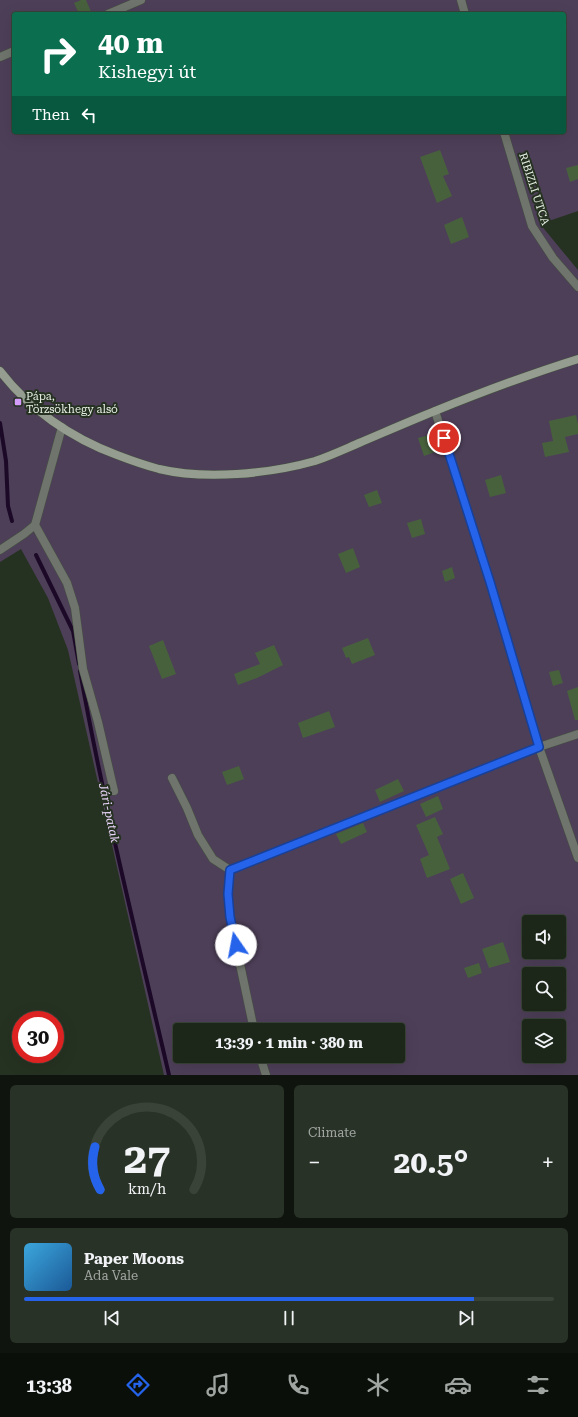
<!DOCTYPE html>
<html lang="en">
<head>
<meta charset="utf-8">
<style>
	:root { --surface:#1c2619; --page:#293226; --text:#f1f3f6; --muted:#a0a5a2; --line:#3a4338; --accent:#2563eb }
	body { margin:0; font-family:"Roboto Serif",serif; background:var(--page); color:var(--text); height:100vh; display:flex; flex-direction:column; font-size:15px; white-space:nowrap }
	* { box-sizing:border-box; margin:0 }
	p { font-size:13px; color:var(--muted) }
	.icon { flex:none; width:22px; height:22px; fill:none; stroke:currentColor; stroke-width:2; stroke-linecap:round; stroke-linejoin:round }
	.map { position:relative; height:1075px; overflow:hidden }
	.sheet { display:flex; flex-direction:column; gap:10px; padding:10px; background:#0f150e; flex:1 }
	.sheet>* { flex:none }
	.top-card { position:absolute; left:12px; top:12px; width:554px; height:122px; border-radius:4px; box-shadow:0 4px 16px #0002,0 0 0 1px var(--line); background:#0b6e4f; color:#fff; overflow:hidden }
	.buttons { position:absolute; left:522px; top:915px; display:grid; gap:8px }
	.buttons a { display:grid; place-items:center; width:44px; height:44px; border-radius:4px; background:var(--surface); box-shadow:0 4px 16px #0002,0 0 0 1px var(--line); font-size:20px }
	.speed { position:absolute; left:12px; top:1011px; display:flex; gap:8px; font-size:20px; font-weight:700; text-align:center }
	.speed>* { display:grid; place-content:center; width:52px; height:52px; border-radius:50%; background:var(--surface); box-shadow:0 4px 16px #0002,0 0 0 1px var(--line); line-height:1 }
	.speed .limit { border:6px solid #d22; background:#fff; color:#111 }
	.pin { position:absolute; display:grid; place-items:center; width:34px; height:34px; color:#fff; margin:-17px; border:2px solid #fff; border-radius:50%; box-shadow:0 1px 4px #0007 }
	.me { position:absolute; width:44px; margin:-22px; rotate:348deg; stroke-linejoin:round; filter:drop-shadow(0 0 3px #0008) }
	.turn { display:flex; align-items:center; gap:14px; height:84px; padding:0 20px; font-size:18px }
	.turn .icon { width:52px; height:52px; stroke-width:2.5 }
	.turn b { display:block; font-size:28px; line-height:34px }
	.then { display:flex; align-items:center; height:38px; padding:0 20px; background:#0003; gap:8px; font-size:15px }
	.big { font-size:30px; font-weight:700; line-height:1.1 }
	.sheet .card { flex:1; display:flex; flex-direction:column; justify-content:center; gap:6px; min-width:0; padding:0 14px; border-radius:6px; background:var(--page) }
	.sheet .dial { align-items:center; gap:0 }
	.dial svg { height:104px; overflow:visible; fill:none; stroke:var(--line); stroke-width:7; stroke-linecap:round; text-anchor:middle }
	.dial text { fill:var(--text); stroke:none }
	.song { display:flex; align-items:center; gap:12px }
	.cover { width:48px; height:48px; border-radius:6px; background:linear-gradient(135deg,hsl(200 70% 55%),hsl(210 70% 35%)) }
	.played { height:4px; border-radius:2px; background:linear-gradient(90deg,var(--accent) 85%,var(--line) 85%) }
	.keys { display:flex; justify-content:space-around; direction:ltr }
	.heat { display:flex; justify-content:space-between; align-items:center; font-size:22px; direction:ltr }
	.sheet .tiles { flex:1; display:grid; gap:10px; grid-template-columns:1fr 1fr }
	.card:last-child { grid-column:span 2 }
	.trip { position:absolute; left:173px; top:1023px; width:232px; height:40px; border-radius:4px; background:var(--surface); box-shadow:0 4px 16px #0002,0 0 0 1px var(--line); font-weight:700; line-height:40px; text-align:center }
	.tabs { display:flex; height:64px; justify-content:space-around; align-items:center; background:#0b0f0a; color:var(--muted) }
	.tabs .icon { width:28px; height:28px }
	.tabs .on { color:var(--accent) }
	.tabs b { font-size:18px; color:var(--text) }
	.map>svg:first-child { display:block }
	.green { fill:#4d3f58; fill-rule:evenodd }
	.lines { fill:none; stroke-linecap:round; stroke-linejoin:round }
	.stream { stroke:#1c0928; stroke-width:4 }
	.building { fill:#48613d }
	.minor-casing { stroke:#455040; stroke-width:9 }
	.secondary-casing { stroke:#455040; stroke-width:9 }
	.minor { stroke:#6f756d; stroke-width:8 }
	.secondary { stroke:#949d90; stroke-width:8 }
	.route-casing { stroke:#184099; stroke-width:10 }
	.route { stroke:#2563eb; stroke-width:7 }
	.poi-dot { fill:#d49cfc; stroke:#263221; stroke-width:1.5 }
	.labels { text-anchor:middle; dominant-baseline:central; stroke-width:4; stroke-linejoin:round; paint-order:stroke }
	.street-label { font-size:11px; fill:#e8efe5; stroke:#263221 }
	.poi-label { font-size:11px; fill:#e8efe5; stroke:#263221; text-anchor:start }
	.water-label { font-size:12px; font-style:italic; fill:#ead4fa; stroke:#263221 }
</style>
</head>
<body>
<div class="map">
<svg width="578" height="1075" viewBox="0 0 578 1075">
	<rect width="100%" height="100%" fill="#263221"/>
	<path class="green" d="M0 0H578V211L540 224 578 270V1075H164L68 650 48 598 21 549 0 562ZM14 14H564V132H14ZM529 922H559V952H529ZM529 974H559V1004H529ZM529 1026H559V1056H529ZM180 1030H398V1056H180Z"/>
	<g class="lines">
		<g class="stream">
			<path d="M0 423 6 461 8 506 12 521"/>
			<path d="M36 555 73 631 79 664"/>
			<path d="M80 671C104 806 138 941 169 1075"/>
		</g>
	</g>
	<g class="building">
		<path d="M81 0H86L92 14H79L74 3Z"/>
		<path d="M440 150 449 174 443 176 452 196 437 203 420 157Z"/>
		<path d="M578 165V179L570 182 566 168Z"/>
		<path d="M462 217 469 237 451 244 444 225Z"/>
		<path d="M576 415 578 424V434L565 437 569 452 545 457 542 443 553 441 549 421Z"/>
		<path d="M429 435 435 452 424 456 418 438Z"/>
		<path d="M501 475 506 493 490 497 485 480Z"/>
		<path d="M377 490 382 503 369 507 364 495Z"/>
		<path d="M421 519 425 534 412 538 407 523Z"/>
		<path d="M353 548 360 567 346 573 338 554Z"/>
		<path d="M452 567 455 578 445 582 442 571Z"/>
		<path d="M368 638 375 655 352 664 349 657 346 658 342 648Z"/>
		<path d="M163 640 176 674 162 679 149 646Z"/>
		<path d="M274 645 283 665 257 678 238 685 234 674 260 664 255 653Z"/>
		<path d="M559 670 563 683 553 686 549 672Z"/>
		<path d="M578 687V720H575L567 691Z"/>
		<path d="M329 711 335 727 303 738 298 723Z"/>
		<path d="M239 766 244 779 227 785 222 772Z"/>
		<path d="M398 779 404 791 380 802 375 790Z"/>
		<path d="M438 796 443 809 426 817 420 804Z"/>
		<path d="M435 817 443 834 437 837 450 869 427 878 420 859 429 855 416 825Z"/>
		<path d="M363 823 367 832 341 844 336 834Z"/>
		<path d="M463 873 474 898 461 904 450 879Z"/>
		<path d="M503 942 510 962 489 968 482 949Z"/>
		<path d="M479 963 482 973 468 978 464 968Z"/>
	</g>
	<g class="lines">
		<defs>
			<g id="minor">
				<path d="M461 0 465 14"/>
				<path d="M108 14 141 0"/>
				<path d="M0 57 14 51"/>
				<path d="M504 132 532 226 553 258 578 287"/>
				<path d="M435 411 490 582 539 747 578 858"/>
				<path d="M35 525 67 583 75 608 83 669 98 722 114 791"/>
				<path d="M0 550 24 534 35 525 62 427"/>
				<path d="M172 778 187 808 198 835 213 859 230 870"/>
				<path d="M230 870 539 747 578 734"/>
				<path d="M230 870 228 894 230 917 254 1030"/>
				<path d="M260 1056 266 1075"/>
			</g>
			<path id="secondary" d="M0 371C29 409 71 438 117 455 130 460 144 465 159 469 205 480 269 474 315 461 330 456 345 449 359 443 385 432 410 421 435 411 482 392 530 374 578 359"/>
		</defs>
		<use href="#minor" class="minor-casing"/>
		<use href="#secondary" class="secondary-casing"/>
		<use href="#minor" class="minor"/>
		<use href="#secondary" class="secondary"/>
	</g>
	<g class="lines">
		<defs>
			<path id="route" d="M236 945 230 917 228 894 230 870 539 747 490 582 444 438"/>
		</defs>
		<use href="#route" class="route-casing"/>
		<use href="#route" class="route"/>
	</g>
	<rect class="poi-dot" x="14" y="398" width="8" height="8" rx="2"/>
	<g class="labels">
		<g class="street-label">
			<text transform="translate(534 189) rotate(72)">RIBIZLI UTCA</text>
		</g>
		<g class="poi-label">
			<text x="26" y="396">Pápa,<tspan x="26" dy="13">Törzsökhegy alsó</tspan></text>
		</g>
		<g class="water-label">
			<text transform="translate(109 813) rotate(78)">Jári-patak</text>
		</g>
	</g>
</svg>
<div class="buttons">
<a><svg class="icon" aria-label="sound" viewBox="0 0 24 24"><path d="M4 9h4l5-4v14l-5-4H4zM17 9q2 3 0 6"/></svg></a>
<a><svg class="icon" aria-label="search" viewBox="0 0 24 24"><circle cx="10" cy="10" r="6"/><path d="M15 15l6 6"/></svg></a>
<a><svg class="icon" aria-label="layers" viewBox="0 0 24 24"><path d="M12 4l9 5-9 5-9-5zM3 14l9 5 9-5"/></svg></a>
</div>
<div class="speed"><div class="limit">30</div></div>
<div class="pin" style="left:444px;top:438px;background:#d93025"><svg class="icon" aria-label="arrive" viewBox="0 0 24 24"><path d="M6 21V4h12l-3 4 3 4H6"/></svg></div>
<svg class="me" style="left:236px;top:945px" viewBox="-20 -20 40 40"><circle r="19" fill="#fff"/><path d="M0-13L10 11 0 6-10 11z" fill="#2563eb"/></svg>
<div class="trip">13:39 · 1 min · 380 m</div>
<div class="top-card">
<div class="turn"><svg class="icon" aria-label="right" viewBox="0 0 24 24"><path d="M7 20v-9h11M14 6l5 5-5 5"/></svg><div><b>40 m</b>Kishegyi út</div></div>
<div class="then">Then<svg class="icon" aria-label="left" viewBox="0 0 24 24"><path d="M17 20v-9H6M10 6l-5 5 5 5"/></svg></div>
</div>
</div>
<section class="sheet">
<div class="tiles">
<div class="card dial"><svg viewBox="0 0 100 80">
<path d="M14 69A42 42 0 1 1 86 69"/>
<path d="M14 69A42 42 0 0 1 10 36" stroke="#2563eb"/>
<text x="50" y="56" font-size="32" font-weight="700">27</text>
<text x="50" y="72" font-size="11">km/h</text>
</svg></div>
<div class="card"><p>Climate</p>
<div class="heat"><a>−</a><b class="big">20.5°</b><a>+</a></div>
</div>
<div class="card">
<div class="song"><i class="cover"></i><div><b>Paper Moons</b><p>Ada Vale</p></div></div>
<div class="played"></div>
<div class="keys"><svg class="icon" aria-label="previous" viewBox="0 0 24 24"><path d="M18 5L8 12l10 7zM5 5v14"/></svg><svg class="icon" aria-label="pause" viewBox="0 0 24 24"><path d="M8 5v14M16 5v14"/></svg><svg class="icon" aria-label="next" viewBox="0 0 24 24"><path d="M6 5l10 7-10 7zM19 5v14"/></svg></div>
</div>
</div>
</section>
<nav class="tabs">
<b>13:38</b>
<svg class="icon on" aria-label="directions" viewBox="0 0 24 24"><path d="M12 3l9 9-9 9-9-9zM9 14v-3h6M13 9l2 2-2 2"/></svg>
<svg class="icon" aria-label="music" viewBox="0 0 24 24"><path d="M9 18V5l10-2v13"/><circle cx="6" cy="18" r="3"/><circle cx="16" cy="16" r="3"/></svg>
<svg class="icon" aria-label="phone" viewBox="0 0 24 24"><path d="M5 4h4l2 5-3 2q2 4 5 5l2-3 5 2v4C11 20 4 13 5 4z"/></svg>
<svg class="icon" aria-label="climate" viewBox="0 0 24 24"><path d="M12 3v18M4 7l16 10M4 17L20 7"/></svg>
<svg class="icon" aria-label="car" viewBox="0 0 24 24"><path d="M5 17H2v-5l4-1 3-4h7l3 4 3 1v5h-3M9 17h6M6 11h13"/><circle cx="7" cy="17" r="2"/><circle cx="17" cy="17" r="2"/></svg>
<svg class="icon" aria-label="filters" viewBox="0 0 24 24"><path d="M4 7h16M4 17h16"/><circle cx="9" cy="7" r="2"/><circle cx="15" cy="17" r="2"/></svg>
</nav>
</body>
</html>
